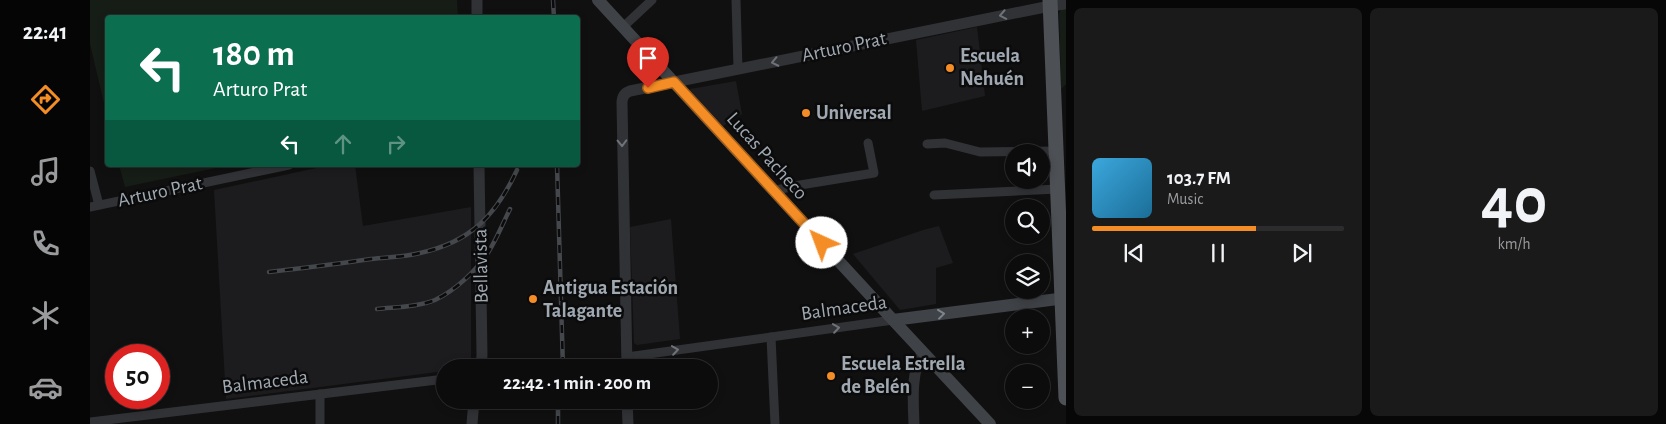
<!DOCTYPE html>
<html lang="en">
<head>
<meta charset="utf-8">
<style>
	:root { --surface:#0c0c0d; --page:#1a1a1b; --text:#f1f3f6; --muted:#9a9b9d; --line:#2c2c2e; --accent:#f48d25 }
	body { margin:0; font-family:"Alegreya Sans",sans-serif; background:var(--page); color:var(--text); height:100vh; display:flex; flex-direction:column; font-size:19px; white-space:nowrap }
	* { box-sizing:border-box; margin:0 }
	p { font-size:16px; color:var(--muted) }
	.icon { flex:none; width:28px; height:28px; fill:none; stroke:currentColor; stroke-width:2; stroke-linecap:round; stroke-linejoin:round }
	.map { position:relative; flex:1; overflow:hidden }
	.details { display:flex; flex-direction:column; gap:8px; padding:8px; background:#070707; width:600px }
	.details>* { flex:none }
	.banner { position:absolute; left:15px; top:15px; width:475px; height:152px; border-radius:5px; box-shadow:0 2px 8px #0003,0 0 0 1px var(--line); background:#0b6e4f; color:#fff; overflow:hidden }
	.fabs { position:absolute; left:915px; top:144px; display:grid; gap:10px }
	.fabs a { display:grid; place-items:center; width:45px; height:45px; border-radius:50%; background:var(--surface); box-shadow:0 2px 8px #0003,0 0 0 1px var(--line); font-size:25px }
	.speed { position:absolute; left:15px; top:344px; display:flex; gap:10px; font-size:25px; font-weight:700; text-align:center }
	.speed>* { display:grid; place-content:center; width:65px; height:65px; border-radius:50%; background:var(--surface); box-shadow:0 2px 8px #0003,0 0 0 1px var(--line); line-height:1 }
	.speed .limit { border:8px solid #d22; background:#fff; color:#111 }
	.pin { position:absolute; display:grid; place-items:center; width:42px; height:42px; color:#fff; margin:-51px -21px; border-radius:50% 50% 50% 0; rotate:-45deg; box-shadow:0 0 5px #0007 }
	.pin .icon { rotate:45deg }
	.me { position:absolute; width:55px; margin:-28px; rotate:317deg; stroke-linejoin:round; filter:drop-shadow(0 0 4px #0008) }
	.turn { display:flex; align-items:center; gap:18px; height:105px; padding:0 25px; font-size:22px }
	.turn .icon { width:65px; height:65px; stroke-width:2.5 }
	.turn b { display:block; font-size:35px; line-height:42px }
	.lanes { display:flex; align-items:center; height:48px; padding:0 25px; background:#0003; justify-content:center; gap:25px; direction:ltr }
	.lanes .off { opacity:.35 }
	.details .widget { flex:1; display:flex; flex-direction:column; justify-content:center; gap:8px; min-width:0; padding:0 18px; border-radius:8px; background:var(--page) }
	.details .dial { align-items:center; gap:0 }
	.dial b { font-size:65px; line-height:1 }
	.song { display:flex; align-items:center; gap:15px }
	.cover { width:60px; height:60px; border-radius:8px; background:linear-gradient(135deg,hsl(200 70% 55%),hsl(200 70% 35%)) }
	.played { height:5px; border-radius:2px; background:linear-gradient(90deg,var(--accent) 65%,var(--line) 65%) }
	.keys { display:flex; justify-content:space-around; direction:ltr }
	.details .tiles { flex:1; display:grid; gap:8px; grid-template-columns:repeat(2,1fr) }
	.trip { position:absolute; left:346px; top:359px; width:282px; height:50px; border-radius:25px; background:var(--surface); box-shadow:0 2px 8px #0003,0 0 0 1px var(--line); font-weight:600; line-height:50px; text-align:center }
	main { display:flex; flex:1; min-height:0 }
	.tab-bar { display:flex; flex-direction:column; width:90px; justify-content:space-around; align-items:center; background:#050505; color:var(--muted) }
	.tab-bar .icon { width:35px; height:35px }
	.tab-bar .active { color:var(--accent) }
	.tab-bar b { font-size:22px; color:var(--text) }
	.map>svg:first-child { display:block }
	.built { fill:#1c1c1e }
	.green { fill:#161c16 }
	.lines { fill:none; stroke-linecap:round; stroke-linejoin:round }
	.minor { stroke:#313236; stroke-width:9 }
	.tertiary { stroke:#313236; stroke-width:11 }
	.secondary { stroke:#3f4246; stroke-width:12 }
	.primary { stroke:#4d5055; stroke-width:15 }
	.rail-casing { stroke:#44474b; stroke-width:4.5 }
	.rail { stroke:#0b0b0c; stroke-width:2.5; stroke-dasharray:8; stroke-linecap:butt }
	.oneway { stroke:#6e737a }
	.oneway2 { stroke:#7e858c }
	.route-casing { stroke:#9f5c18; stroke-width:12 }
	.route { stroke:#f48d25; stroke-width:9 }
	.poi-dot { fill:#f48d25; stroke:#0b0b0c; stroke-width:2 }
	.labels { text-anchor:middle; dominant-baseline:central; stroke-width:5; stroke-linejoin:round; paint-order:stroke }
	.street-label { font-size:20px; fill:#a0a9b2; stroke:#0b0b0c }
	.poi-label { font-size:20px; font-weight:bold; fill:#a0a9b2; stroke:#0b0b0c; text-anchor:start }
</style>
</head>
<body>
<main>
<nav class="tab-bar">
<b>22:41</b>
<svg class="icon active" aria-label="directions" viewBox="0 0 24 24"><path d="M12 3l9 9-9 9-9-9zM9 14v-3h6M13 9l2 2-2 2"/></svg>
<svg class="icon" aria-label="music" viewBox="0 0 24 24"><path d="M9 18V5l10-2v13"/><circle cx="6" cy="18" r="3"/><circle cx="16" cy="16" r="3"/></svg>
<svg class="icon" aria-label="phone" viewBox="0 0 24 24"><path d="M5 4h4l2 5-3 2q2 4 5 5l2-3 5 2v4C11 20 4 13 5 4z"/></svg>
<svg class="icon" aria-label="climate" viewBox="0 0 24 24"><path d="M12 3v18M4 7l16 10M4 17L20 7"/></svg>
<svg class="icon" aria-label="car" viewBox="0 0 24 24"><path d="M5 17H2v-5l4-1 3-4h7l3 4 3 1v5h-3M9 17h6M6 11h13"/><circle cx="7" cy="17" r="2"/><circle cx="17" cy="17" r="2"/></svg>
</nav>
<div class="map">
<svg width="976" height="424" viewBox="0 0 976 424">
	<rect width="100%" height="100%" fill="#101011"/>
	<g class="built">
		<path d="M887 27 895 96 832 111 826 40Z"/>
		<path d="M646 81 652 114 633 126 599 92 600 89Z"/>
		<path d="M240 165H265L273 226 381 207V367L355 368V371L136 399 124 190Z"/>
		<path d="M581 219 590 339 547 345 544 343 540 227Z"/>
		<path d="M849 226 863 263 846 268V304L810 310 763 254 833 230Z"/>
	</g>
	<g class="green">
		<path d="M0 0H367L368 17 18 18 17 116 0 44Z"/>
		<path d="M971 10H976V84L971 89 969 13Z"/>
		<path d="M29 165H140L35 187Z"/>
	</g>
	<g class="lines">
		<g class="minor">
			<path d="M646 0 648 69"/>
			<path d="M533 27 562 0"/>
			<path d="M837 144 855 143 890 152 966 151"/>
			<path d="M0 171 9 205"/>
			<path d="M683 191 704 186 784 173 778 143"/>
			<path d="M844 195 968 189"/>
			<path d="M0 207 199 165"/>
			<path d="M681 337 685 424"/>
			<path d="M537 357 803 320"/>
			<path d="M0 422 355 379"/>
			<path d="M230 424V394"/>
		</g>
		<g class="tertiary">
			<path d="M387 0V18"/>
			<path d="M389 165 392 355 391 368"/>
			<path d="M537 368 532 103C532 97 534 93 540 91L960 6 976 4"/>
			<path d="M537 400 538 424"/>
			<path d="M382 424 384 400"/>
			<path d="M824 424C823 399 821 375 832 352"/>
		</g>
		<g class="secondary">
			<path d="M508 0 803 320 900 424"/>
			<path d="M803 320 976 298"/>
		</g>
		<path class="primary" d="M960 0 976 398"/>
		<defs>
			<g id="rail">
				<path d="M463 0 464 18"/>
				<path d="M467 165 473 368"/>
				<path d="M179 272C213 268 247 264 281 259 298 257 315 257 330 253 381 242 406 215 427 170"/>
				<path d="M287 309C305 307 328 307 345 300 366 290 387 270 399 251 407 238 413 223 420 209"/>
				<path d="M468 400V424"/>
			</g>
		</defs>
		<use href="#rail" class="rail-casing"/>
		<use href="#rail" class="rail"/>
	</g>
	<defs><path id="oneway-chevron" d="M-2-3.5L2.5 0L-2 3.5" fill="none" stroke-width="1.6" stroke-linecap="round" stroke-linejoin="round" transform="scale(1.25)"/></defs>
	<g class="oneway">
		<use href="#oneway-chevron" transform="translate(913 15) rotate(169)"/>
		<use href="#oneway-chevron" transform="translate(685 62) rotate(168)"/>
		<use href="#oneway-chevron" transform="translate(532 143) rotate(89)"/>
		<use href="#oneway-chevron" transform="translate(746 328) rotate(-8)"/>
		<use href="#oneway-chevron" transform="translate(585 350) rotate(-8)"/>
	</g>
	<use class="oneway2" href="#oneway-chevron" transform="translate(851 314) rotate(-7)"/>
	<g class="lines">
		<defs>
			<path id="route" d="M558 88 584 82 732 243"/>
		</defs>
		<use href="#route" class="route-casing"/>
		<use href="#route" class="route"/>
	</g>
	<g class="poi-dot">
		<circle cx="860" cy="68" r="5"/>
		<circle cx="716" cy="113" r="5"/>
		<circle cx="443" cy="299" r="5"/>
		<circle cx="741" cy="376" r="5"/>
	</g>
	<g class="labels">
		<g class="street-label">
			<text transform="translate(754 47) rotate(-12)">Arturo Prat</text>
			<text transform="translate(677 156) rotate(48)">Lucas Pacheco</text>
			<text transform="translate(70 192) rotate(-12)">Arturo Prat</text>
			<text transform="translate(391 266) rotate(-91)">Bellavista</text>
			<text transform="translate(754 308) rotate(-8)">Balmaceda</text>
			<text transform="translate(175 382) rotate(-7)">Balmaceda</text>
		</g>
		<g class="poi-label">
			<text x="870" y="56">Escuela<tspan x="870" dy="23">Nehuén</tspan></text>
			<text x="726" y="113">Universal</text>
			<text x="453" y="288">Antigua Estación<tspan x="453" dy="23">Talagante</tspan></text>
			<text x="751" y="364">Escuela Estrella<tspan x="751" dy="23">de Belén</tspan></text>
		</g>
	</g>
</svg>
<div class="fabs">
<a><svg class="icon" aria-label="sound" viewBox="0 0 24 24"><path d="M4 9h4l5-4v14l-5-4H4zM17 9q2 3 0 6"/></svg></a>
<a><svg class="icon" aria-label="search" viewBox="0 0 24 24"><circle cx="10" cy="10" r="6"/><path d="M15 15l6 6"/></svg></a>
<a><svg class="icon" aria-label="layers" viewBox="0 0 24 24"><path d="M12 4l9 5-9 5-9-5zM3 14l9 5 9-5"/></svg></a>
<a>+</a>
<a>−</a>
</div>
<div class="speed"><div class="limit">50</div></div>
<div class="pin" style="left:558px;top:88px;background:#d93025"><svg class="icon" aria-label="arrive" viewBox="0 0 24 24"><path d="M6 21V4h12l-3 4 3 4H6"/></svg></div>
<svg class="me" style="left:732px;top:243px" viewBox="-20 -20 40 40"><circle r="19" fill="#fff"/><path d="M0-13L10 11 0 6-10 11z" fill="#f48d25"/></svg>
<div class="trip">22:42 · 1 min · 200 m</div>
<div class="banner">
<div class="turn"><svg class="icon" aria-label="left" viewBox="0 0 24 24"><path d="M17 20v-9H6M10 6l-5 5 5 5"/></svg><div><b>180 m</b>Arturo Prat</div></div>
<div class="lanes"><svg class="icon" aria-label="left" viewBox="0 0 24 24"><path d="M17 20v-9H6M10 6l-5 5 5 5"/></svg><svg class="icon off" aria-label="ahead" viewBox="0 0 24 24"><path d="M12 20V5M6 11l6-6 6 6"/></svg><svg class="icon off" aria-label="right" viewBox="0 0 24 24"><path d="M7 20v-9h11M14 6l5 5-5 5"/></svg></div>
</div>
</div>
<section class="details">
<div class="tiles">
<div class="widget">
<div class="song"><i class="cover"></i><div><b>103.7 FM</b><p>Music</p></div></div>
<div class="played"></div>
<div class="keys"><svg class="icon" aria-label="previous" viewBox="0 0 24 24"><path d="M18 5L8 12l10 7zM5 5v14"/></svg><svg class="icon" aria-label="pause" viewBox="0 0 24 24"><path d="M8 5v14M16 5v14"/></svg><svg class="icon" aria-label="next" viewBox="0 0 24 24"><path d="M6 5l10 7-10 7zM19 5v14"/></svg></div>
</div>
<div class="widget dial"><b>40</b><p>km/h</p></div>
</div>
</section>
</main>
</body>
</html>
